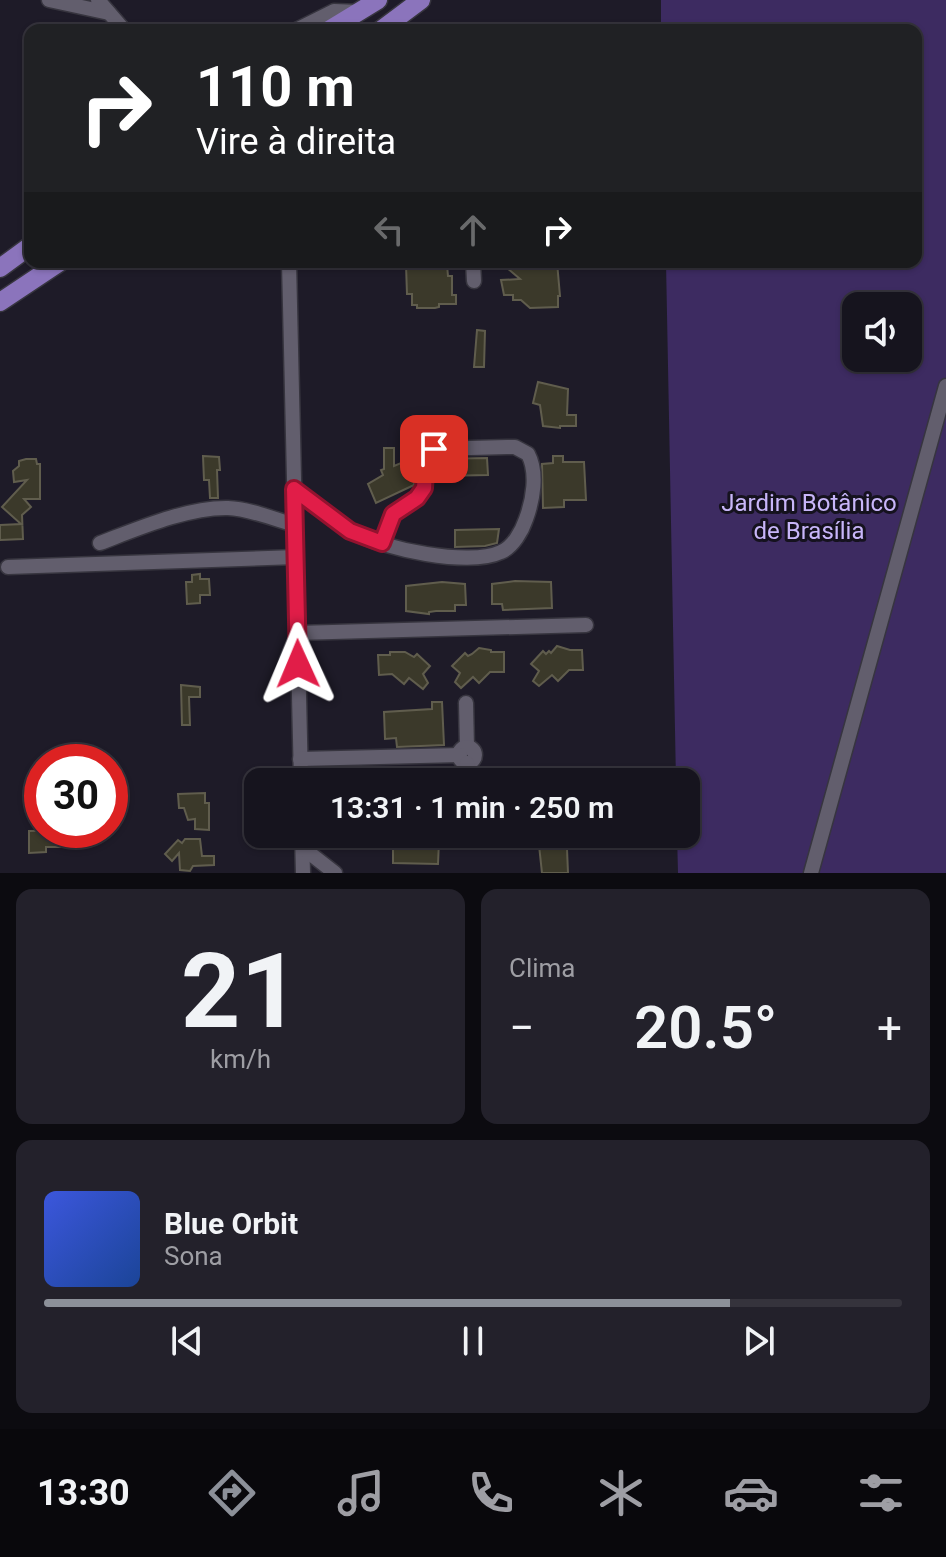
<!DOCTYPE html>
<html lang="pt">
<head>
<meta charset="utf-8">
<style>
	:root { --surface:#16141e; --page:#23212b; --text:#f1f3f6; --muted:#9e9ea4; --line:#35333c; --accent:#8c9099 }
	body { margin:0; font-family:Roboto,sans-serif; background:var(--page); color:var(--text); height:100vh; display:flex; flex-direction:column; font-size:30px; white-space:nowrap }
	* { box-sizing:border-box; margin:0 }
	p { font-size:26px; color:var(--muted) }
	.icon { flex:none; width:44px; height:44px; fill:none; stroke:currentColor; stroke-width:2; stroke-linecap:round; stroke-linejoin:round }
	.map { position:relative; height:873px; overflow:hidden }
	.panel { display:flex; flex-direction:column; gap:16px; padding:16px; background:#0c0b10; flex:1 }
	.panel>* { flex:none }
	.hud { position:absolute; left:24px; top:24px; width:898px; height:244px; border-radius:16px; box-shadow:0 2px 6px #0004,0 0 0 2px var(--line); background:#202124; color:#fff; overflow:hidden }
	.tools { position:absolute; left:842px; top:292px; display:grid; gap:16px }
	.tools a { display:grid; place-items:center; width:80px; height:80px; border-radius:16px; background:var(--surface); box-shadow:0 2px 6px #0004,0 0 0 2px var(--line); font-size:40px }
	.speed { position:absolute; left:24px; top:744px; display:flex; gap:16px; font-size:40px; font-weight:700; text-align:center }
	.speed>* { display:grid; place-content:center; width:104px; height:104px; border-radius:50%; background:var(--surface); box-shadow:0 2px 6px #0004,0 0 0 2px var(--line); line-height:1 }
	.speed .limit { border:12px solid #d22; background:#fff; color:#111 }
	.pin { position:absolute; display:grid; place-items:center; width:68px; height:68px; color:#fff; margin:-34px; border-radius:16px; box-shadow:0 4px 12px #0006 }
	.me { position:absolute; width:88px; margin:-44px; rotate:359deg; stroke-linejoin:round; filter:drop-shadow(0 0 6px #0008) }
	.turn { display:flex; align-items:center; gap:28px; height:168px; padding:0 40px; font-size:36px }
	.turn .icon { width:104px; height:104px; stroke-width:2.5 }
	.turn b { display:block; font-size:56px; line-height:68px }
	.lanes { display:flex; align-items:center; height:76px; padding:0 40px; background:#0003; justify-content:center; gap:40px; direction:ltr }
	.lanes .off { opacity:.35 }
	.big { font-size:60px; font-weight:600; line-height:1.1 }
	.panel .card { flex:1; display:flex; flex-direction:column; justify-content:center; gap:12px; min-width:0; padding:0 28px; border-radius:16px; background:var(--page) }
	.panel .dial { align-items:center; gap:0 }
	.dial b { font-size:104px; line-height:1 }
	.song { display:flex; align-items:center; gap:24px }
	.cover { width:96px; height:96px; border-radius:12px; background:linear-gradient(135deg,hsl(230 70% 55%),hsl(220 70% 35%)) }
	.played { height:8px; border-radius:4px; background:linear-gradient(90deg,var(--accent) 80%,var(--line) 80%) }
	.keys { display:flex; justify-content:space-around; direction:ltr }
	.heat { display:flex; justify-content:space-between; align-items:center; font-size:44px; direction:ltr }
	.panel .tiles { flex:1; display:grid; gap:16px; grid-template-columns:1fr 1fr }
	.card:last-child { grid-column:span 2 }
	.trip { position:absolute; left:244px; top:768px; width:456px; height:80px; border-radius:16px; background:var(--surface); box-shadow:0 2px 6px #0004,0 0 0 2px var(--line); font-weight:600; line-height:80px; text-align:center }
	.dock { display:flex; height:128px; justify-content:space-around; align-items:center; background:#09080c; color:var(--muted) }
	.dock .icon { width:56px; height:56px }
	.dock .current { color:var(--accent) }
	.dock b { font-size:36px; color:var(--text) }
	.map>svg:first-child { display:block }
	.green { fill:#3d2b61; fill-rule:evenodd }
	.building { fill:#3b392a; stroke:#605d4d; stroke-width:2 }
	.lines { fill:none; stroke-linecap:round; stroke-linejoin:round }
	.minor-casing { stroke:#37353f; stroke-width:17 }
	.major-casing { stroke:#37353f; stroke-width:21 }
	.minor { stroke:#625e6d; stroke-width:14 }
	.major { stroke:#8b74bc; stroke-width:18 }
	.route-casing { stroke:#92132f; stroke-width:20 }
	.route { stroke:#e11d48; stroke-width:14 }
	.labels { text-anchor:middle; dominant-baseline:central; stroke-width:6; stroke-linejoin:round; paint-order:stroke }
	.park-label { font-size:24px; fill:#c8b6f9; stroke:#15121e }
</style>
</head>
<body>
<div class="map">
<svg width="946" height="873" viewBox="0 0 946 873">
	<rect width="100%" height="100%" fill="#1e1b28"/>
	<path class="green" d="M661 0H946V873H678L677 834H686V782H676L666 262H916V30H661ZM856 306H908V358H856Z"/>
	<g class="building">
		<path d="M510 262H557L560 296H558V307L530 308 521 300H513V295H504L501 280 520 279 506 267Z"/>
		<path d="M406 265H447L448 276H452V295H456V304H439V307L435 308H417V305H412V294H407Z"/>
		<path d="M477 330 485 331 484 367H474Z"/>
		<path d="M538 382 568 389 567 415H576V426H560V428L543 426 540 405 533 403Z"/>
		<path d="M384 448H394V466L406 461 408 465 411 464 415 474 414 485 376 503 368 484 383 475 381 470 384 469Z"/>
		<path d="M203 456 219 457 220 470H217L218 498H210L209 480H204Z"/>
		<path d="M553 456H563V462H584L586 500H564V507L543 508 542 464 553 463Z"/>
		<path d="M487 458 488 475 439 476 438 459Z"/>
		<path d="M26 459H36L37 464H40V499H24L31 507 22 515 23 539 0 540V525L21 524 2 507 27 480 14 482 13 471 19 466V461Z"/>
		<path d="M499 529 497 543 485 546 455 547V530Z"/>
		<path d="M200 574V579H209L210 595H200V603L187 604 186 582H192V575Z"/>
		<path d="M515 581 551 582 552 608 503 610 502 604H492V584Z"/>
		<path d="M442 582 465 584 466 605H455V611H436L429 612V614L406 611V586Z"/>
		<path d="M557 646 570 650H582L583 670H569L558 681 552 675 539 686 533 681 539 671 531 664 543 651 546 654 549 651 551 653Z"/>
		<path d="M479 648 491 650V652H504V672H490L479 683 473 677 461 688 455 682 460 673 452 666 465 653 468 656 472 654Z"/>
		<path d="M390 652H405L414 657 417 654 430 666 423 674 428 683 423 689 409 678 404 684 392 674 379 675 378 655H390Z"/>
		<path d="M181 685 200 687V697H189L190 725H182Z"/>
		<path d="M432 702H442L444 745 397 747 396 738 385 739 384 712 432 709Z"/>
		<path d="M205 793V803H209V830L195 829V819L188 820 184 808H179L178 794Z"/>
		<path d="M90 830V843H82V847H46V852L29 853V831Z"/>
		<path d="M404 834 425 836V841H439L438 864 393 863V845H404Z"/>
		<path d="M551 834H603L604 848 567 849 568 873H542L539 845 541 839 551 838Z"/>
		<path d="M185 839H200L202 856H214V865L193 866 190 871 180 870 179 853 172 861 165 854 178 840 182 843Z"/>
	</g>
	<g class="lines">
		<defs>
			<g id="minor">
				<path d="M49 0 109 13"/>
				<path d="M98 0 124 30"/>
				<path d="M296 30 334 11 360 12"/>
				<path d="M289 262 301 782"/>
				<path d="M473 262 474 281"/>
				<path d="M294 489C313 503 332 521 353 532 383 549 469 567 501 552 513 547 522 531 526 519 533 500 538 473 528 454L515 447H507L434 449 426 455 424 488 417 498 393 514 382 543"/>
				<path d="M100 543C137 529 188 507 228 508 250 509 274 519 295 525"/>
				<path d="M8 567 296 557"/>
				<path d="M297 633 586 625"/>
				<path d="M466 703 467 748"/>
				<circle cx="467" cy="755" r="8"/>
				<path d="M300 759 460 755"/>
				<path d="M467 763 468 782"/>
				<path d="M302 834 303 873"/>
				<path d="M303 848 335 873"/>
				<path d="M811 873 946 386"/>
			</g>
			<g id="major">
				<path d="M329 30 378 0"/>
				<path d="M381 30 421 0"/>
				<path d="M0 268 30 246"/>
				<path d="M0 302 60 262"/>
			</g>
		</defs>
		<use href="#minor" class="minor-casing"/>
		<use href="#major" class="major-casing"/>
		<use href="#minor" class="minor"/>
		<use href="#major" class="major"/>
	</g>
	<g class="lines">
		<defs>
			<path id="route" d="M298 664 294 489 350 531 382 543 393 514 417 498 424 488 426 455 434 449"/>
		</defs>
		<use href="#route" class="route-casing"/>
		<use href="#route" class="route"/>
	</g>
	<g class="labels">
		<g class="park-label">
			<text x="809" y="503">Jardim Botânico<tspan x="809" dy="28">de Brasília</tspan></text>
		</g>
	</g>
</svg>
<div class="tools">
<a><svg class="icon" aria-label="sound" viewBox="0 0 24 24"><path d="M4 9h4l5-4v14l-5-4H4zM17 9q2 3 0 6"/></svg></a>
</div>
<div class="speed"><div class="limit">30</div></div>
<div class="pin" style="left:434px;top:449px;background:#d93025"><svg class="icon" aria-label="arrive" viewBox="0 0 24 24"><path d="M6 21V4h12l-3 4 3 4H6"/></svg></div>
<svg class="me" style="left:298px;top:664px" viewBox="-20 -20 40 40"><path d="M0-17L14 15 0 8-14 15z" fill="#e11d48" stroke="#fff" stroke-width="4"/></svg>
<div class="trip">13:31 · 1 min · 250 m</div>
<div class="hud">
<div class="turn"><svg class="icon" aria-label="right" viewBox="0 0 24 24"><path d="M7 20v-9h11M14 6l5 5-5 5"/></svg><div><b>110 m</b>Vire à direita</div></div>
<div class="lanes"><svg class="icon off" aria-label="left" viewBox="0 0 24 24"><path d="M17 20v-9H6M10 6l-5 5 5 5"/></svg><svg class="icon off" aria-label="ahead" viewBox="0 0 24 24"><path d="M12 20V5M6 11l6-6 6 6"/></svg><svg class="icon" aria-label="right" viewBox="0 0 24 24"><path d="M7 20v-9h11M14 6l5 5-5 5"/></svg></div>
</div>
</div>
<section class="panel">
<div class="tiles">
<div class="card dial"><b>21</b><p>km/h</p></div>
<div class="card"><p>Clima</p>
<div class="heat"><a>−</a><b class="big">20.5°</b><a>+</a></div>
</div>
<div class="card">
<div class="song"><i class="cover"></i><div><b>Blue Orbit</b><p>Sona</p></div></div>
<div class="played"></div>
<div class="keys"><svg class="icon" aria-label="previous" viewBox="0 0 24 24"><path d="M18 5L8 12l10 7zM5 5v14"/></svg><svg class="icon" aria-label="pause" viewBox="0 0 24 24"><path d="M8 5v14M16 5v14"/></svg><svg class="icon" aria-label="next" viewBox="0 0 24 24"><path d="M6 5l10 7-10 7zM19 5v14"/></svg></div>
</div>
</div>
</section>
<nav class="dock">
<b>13:30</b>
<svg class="icon current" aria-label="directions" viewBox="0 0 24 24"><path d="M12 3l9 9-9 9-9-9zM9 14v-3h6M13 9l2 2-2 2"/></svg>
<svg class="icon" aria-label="music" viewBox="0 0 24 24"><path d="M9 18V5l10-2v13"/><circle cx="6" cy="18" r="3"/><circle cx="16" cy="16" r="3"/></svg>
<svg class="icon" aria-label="phone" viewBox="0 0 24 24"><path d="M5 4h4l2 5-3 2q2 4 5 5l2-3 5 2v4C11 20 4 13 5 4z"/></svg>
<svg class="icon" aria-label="climate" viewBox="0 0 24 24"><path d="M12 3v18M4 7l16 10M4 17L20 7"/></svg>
<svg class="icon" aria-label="car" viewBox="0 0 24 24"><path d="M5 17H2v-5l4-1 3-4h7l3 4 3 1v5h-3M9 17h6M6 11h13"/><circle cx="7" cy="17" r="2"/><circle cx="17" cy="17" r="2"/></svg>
<svg class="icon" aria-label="filters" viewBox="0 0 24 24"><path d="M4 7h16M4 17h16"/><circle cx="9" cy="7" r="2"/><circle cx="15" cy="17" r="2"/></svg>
</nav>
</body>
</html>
